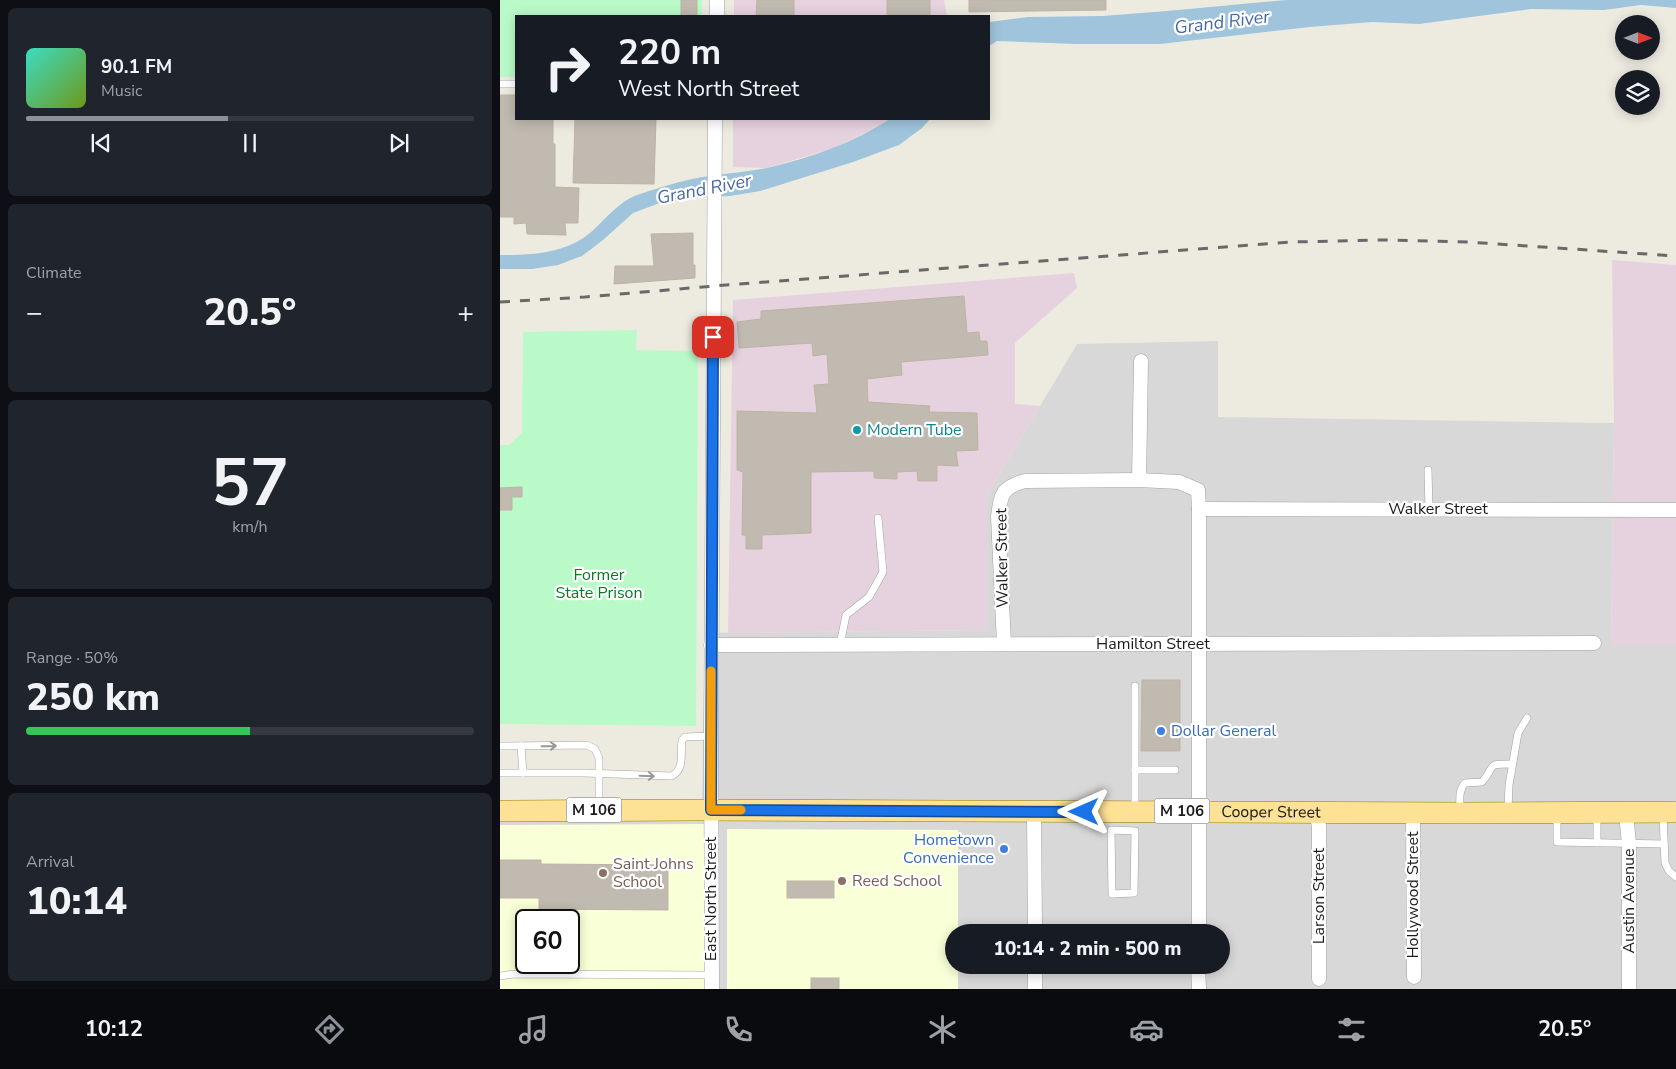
<!DOCTYPE html>
<html lang="en">
<head>
<meta charset="utf-8">
<style>
	:root { --surface:#171b24; --page:#20242c; --text:#f1f3f6; --muted:#9ea1a6; --line:#363941; --accent:#8c9099 }
	body { margin:0; font-family:"Nunito Sans",sans-serif; background:var(--page); color:var(--text); height:100vh; display:flex; flex-direction:column; font-size:19px; white-space:nowrap }
	* { box-sizing:border-box; margin:0 }
	p { font-size:16px; color:var(--muted) }
	.icon { flex:none; width:28px; height:28px; fill:none; stroke:currentColor; stroke-width:2; stroke-linecap:round; stroke-linejoin:round }
	.map { position:relative; flex:1; overflow:hidden }
	.drawer { display:flex; flex-direction:column; gap:8px; padding:8px; background:#0d0f14; width:500px }
	.drawer>* { flex:none }
	.hud { position:absolute; left:15px; top:15px; width:475px; height:105px; border-radius:0px; box-shadow:0 2px 12px #0003; background:#171b24; color:var(--text); overflow:hidden }
	.needle { width:32px; rotate:90deg }
	.buttons { position:absolute; left:1115px; top:15px; display:grid; gap:10px }
	.buttons a { display:grid; place-items:center; width:45px; height:45px; border-radius:50%; background:var(--surface); box-shadow:0 2px 12px #0003; font-size:25px }
	.speed { position:absolute; left:15px; top:909px; display:flex; gap:10px; font-size:25px; font-weight:700; text-align:center }
	.speed>* { display:grid; place-content:center; width:65px; height:65px; border-radius:50%; background:var(--surface); box-shadow:0 2px 12px #0003; line-height:1 }
	.speed .limit { border:2px solid #111; border-radius:8px; background:#fff; color:#111 }
	.pin { position:absolute; display:grid; place-items:center; width:42px; height:42px; color:#fff; margin:-21px; border-radius:10px; box-shadow:0 2px 8px #0006 }
	.me { position:absolute; width:55px; margin:-28px; rotate:270deg; stroke-linejoin:round; filter:drop-shadow(0 0 4px #0008) }
	.turn { display:flex; align-items:center; gap:18px; height:105px; padding:0 20px; font-size:22px }
	.turn .icon { width:65px; height:65px; stroke-width:2.5 }
	.turn b { display:block; font-size:35px; line-height:42px }
	.big { font-size:38px; font-weight:800; line-height:1.1 }
	.drawer .tile { flex:1; display:flex; flex-direction:column; justify-content:center; gap:8px; min-width:0; padding:0 18px; border-radius:8px; background:var(--page) }
	.drawer .dial { align-items:center; gap:0 }
	.dial b { font-size:65px; line-height:1 }
	.song { display:flex; align-items:center; gap:15px }
	.cover { width:60px; height:60px; border-radius:8px; background:linear-gradient(135deg,hsl(170 70% 55%),hsl(80 70% 35%)) }
	.played { height:5px; border-radius:2px; background:linear-gradient(90deg,var(--accent) 45%,var(--line) 45%) }
	.keys { display:flex; justify-content:space-around; direction:ltr }
	.heat { display:flex; justify-content:space-between; align-items:center; font-size:28px; direction:ltr }
	.charge { height:8px; border-radius:4px; background:linear-gradient(90deg,#34c759 50%,var(--line) 0) }
	.trip { position:absolute; left:445px; top:924px; width:285px; height:50px; border-radius:25px; background:var(--surface); box-shadow:0 2px 12px #0003; font-weight:800; line-height:50px; text-align:center }
	.menu { display:flex; height:80px; justify-content:space-around; align-items:center; background:#090b0e; color:var(--muted) }
	.menu .icon { width:35px; height:35px }
	.menu .on { color:var(--accent) }
	.menu b { font-size:22px; color:var(--text) }
	main { display:flex; flex:1; min-height:0 }
	.map>svg:first-child { display:block }
	.residential { fill:#d9d8d8; fill-rule:evenodd }
	.industrial { fill:#e6d2df }
	.education { fill:#f9ffd7; fill-rule:evenodd }
	.park { fill:#bafac9 }
	.water { fill:#9fc4dc }
	.building { fill:#c1bab0; stroke:#bfb3a2 }
	.lines { fill:none; stroke-linecap:round; stroke-linejoin:round }
	.service-casing { stroke:#a2a2a2; stroke-width:8 }
	.minor-casing { stroke:#a2a2a2; stroke-width:15 }
	.primary-casing { stroke:#927900; stroke-width:22 }
	.service { stroke:#fff; stroke-width:7 }
	.minor { stroke:#fff; stroke-width:14 }
	.primary { stroke:#fde195; stroke-width:21 }
	.rail { stroke:#696969; stroke-width:3; stroke-dasharray:10 10; stroke-linecap:butt }
	.oneway { stroke:#989898 }
	.route-casing { stroke:#114b97; stroke-width:12 }
	.route { stroke:#1a73e8; stroke-width:9 }
	.slow { stroke:#f59e0b; stroke-width:9 }
	.culture-dot { fill:#0f9aa8; stroke:#fff; stroke-width:2 }
	.shop-dot { fill:#3f7fe0; stroke:#fff; stroke-width:2 }
	.education-dot { fill:#8d6e63; stroke:#fff; stroke-width:2 }
	.labels { text-anchor:middle; dominant-baseline:central; stroke-width:4.5; stroke-linejoin:round; paint-order:stroke }
	.shield { fill:#fff; stroke:#5f5f5f; stroke-width:1 }
	.shield-label { font-size:15px; font-weight:bold; fill:#1b1b1b }
	.culture-label { font-size:16px; fill:#0d838f; stroke:#fff; text-anchor:start }
	.street-label { font-size:16px; fill:#1b1b1b; stroke:#fff }
	.park-label { font-size:16px; fill:#097924; stroke:#fff }
	.shop-label { font-size:16px; fill:#366cbe; stroke:#fff; text-anchor:start }
	.education-label { font-size:16px; fill:#785e54; stroke:#fff; text-anchor:start }
	.water-label { font-size:18px; font-style:italic; fill:#4769ab; stroke:#fff }
</style>
</head>
<body>
<main>
<section class="drawer">
<div class="tile">
<div class="song"><i class="cover"></i><div><b>90.1 FM</b><p>Music</p></div></div>
<div class="played"></div>
<div class="keys"><svg class="icon" aria-label="previous" viewBox="0 0 24 24"><path d="M18 5L8 12l10 7zM5 5v14"/></svg><svg class="icon" aria-label="pause" viewBox="0 0 24 24"><path d="M8 5v14M16 5v14"/></svg><svg class="icon" aria-label="next" viewBox="0 0 24 24"><path d="M6 5l10 7-10 7zM19 5v14"/></svg></div>
</div>
<div class="tile"><p>Climate</p>
<div class="heat"><a>−</a><b class="big">20.5°</b><a>+</a></div>
</div>
<div class="tile dial"><b>57</b><p>km/h</p></div>
<div class="tile"><p>Range · 50%</p><b class="big">250 km</b><div class="charge"></div></div>
<div class="tile"><p>Arrival</p><b class="big">10:14</b></div>
</section>
<div class="map">
<svg width="1176" height="989" viewBox="0 0 1176 989">
	<rect width="100%" height="100%" fill="#edebe0"/>
	<path class="residential" d="M718 341V417L1114 423 1111 645H1176V989H0V800L202 802 205 633 487 630V495L577 344ZM26 920H69V962H26ZM454 932H721V965H454Z"/>
	<g class="industrial">
		<path d="M234 0H444L447 16H234Z"/>
		<path d="M233 119H390L376 128 331 149 267 168 233 167Z"/>
		<path d="M1112 260 1176 265V645H1111L1114 423Z"/>
		<path d="M574 273 577 288 515 343V404L540 406 487 495V630L228 633 233 300Z"/>
	</g>
	<g class="education">
		<path d="M206 824 207 989H0V825ZM26 920H69V962H26Z"/>
		<path d="M227 829 458 830V932H454V965H458V989H227Z"/>
	</g>
	<g class="park">
		<path d="M0 0H202V16H16V77H0Z"/>
		<path d="M137 330 136 350 198 351 196 726 0 724V445H9L22 433 23 332Z"/>
	</g>
	<g class="water">
		<path d="M786 0H1176V8L1141 5 1104 10 1031 9 919 24 872 22 810 27 660 44H575L497 41 489 46V22L528 17 603 16 667 11Z"/>
		<path d="M390 119H430L422 128 399 145 353 162 260 191 230 196 186 198 157 204 133 213 103 240 82 256 58 265 32 269H0V255C32 255 64 254 90 233 105 220 118 202 137 195 155 189 174 183 192 179 217 174 243 173 267 168 310 158 353 143 390 119Z"/>
	</g>
	<g class="building">
		<rect x="181" y="0" width="16" height="16"/>
		<path d="M257 0H294V16H256Z"/>
		<rect x="387" y="0" width="43" height="16"/>
		<path d="M469 0H606V10L469 12Z"/>
		<path d="M0 95H16V119H53V144H55V187L79 188 78 223H65L66 235 27 234 26 223 14 224V217H0Z"/>
		<path d="M75 119H156L154 184 73 183Z"/>
		<path d="M193 233V265H195V278L114 284 115 266H154L151 234Z"/>
		<path d="M464 296 467 333 479 332 480 341H487L488 355 401 362 402 375 367 379 368 402 430 406 429 412 477 413 478 450 456 451 458 466 437 465V481H418L417 471 397 472V479L374 478V471L311 472V533L262 535V549H246V535H242L243 472 237 470V411L317 413 314 385 329 384 327 354 313 356 312 343 239 348 237 322 261 319V311Z"/>
		<path d="M22 487V497H12V510H0V488Z"/>
		<path d="M642 680H680V751H641Z"/>
		<path d="M0 860H41V864L168 865V910L39 909V898H0Z"/>
		<rect x="287" y="881" width="47" height="17"/>
		<rect x="311" y="978" width="28" height="11"/>
	</g>
	<g class="lines">
		<defs>
			<g id="service">
				<path d="M0 84H16"/>
				<path d="M928 470 929 509"/>
				<path d="M340 645 346 615 369 597 383 572 378 518"/>
				<path d="M0 746 87 745 95 749 99 758V809"/>
				<path d="M21 746 23 773"/>
				<path d="M635 770H675"/>
				<path d="M0 773H84L172 776C185 768 180 755 182 740L185 737 211 736"/>
				<path d="M635 810V686"/>
				<path d="M1008 810 1009 785 1018 733 1027 718"/>
				<path d="M960 811C960 802 958 790 965 783L982 782C997 765 984 764 1012 764"/>
				<path d="M1057 814V842L1164 844"/>
				<path d="M1097 814V843"/>
				<path d="M1163 815 1165 863 1169 871 1176 877"/>
				<path d="M611 830 635 831 634 893 612 894Z"/>
				<path d="M0 976 14 974 212 975"/>
			</g>
			<g id="minor">
				<path d="M217 16V0"/>
				<path d="M639 480 641 361"/>
				<path d="M699 509 1176 510"/>
				<path d="M504 644 498 516C501 494 502 487 525 481L639 480 679 482 698 490 699 509V932"/>
				<path d="M211 645 1094 643"/>
				<path d="M534 812 535 932"/>
				<path d="M816 812 819 826V979"/>
				<path d="M913 813 914 977"/>
				<path d="M1126 813 1129 844V989"/>
				<path d="M535 965V989"/>
				<path d="M698 965 699 989"/>
				<path d="M212 989 211 736 215 119"/>
			</g>
			<g id="primary">
				<path id="s1" d="M0 811 197 810 960 813 1176 812"/>
			</g>
		</defs>
		<use href="#service" class="service-casing"/>
		<use href="#minor" class="minor-casing"/>
		<use href="#primary" class="primary-casing"/>
		<use href="#service" class="service"/>
		<use href="#minor" class="minor"/>
		<use href="#primary" class="primary"/>
		<path class="rail" d="M0 302 85 297 226 285 791 242 883 240 968 242 1176 256"/>
	</g>
	<defs><path id="oneway-shaft" d="M-6 0H5M1.5-3L5.5 0L1.5 3" fill="none" stroke-width="1.6" stroke-linecap="round" stroke-linejoin="round" transform="scale(1.25)"/></defs>
	<g class="oneway">
		<use href="#oneway-shaft" transform="translate(49 746) rotate(-1)"/>
		<use href="#oneway-shaft" transform="translate(147 776) rotate(2)"/>
	</g>
	<g class="lines">
		<defs>
			<path id="route" d="M213 337 211 810 584 812"/>
		</defs>
		<use href="#route" class="route-casing"/>
		<use href="#route" class="route"/>
		<path class="slow" d="M211 671V810H241"/>
	</g>
	<circle class="culture-dot" cx="357" cy="430" r="5"/>
	<g class="shop-dot">
		<circle cx="661" cy="731" r="5"/>
		<circle cx="504" cy="849" r="5"/>
	</g>
	<g class="education-dot">
		<circle cx="103" cy="873" r="5"/>
		<circle cx="342" cy="881" r="5"/>
	</g>
	<g class="labels">
		<g class="shield">
			<rect x="66.5" y="797.5" width="55" height="25" rx="4"/>
			<rect x="654.5" y="798.5" width="55" height="25" rx="4"/>
		</g>
		<g class="shield-label">
			<text x="94" y="810">M 106</text>
			<text x="682" y="811">M 106</text>
		</g>
		<g class="culture-label">
			<text x="367" y="430">Modern Tube</text>
		</g>
		<g class="street-label">
			<text x="938" y="509">Walker Street</text>
			<text transform="translate(502 558) rotate(-91)">Walker Street</text>
			<text x="653" y="644">Hamilton Street</text>
			<text stroke="none"><textPath href="#s1" startOffset="771">Cooper Street</textPath></text>
			<text transform="translate(913 895) rotate(-90)">Hollywood Street</text>
			<text transform="translate(819 896) rotate(-90)">Larson Street</text>
			<text transform="translate(211 899) rotate(-90)">East North Street</text>
			<text transform="translate(1129 901) rotate(-90)">Austin Avenue</text>
		</g>
		<g class="park-label">
			<text x="99" y="575">Former<tspan x="99" dy="18">State Prison</tspan></text>
		</g>
		<g class="shop-label">
			<text x="671" y="731">Dollar General</text>
			<text x="494" y="840" text-anchor="end">Hometown<tspan x="494" dy="18">Convenience</tspan></text>
		</g>
		<g class="education-label">
			<text x="113" y="864">Saint Johns<tspan x="113" dy="18">School</tspan></text>
			<text x="352" y="881">Reed School</text>
		</g>
		<g class="water-label">
			<text transform="translate(722 22) rotate(-7)">Grand River</text>
			<text transform="translate(204 189) rotate(-11)">Grand River</text>
		</g>
	</g>
</svg>
<div class="buttons">
<a><svg class="needle" viewBox="-14 -14 28 28"><path d="M0-13l5 13h-10z" fill="#e53935"/><path d="M0 13l5-13h-10z" fill="#9ea1a6"/></svg></a>
<a><svg class="icon" aria-label="layers" viewBox="0 0 24 24"><path d="M12 4l9 5-9 5-9-5zM3 14l9 5 9-5"/></svg></a>
</div>
<div class="speed"><div class="limit">60</div></div>
<div class="pin" style="left:213px;top:337px;background:#d93025"><svg class="icon" aria-label="arrive" viewBox="0 0 24 24"><path d="M6 21V4h12l-3 4 3 4H6"/></svg></div>
<svg class="me" style="left:584px;top:812px" viewBox="-20 -20 40 40"><path d="M0-17L14 15 0 8-14 15z" fill="#1a73e8" stroke="#fff" stroke-width="4"/></svg>
<div class="trip">10:14 · 2 min · 500 m</div>
<div class="hud">
<div class="turn"><svg class="icon" aria-label="right" viewBox="0 0 24 24"><path d="M7 20v-9h11M14 6l5 5-5 5"/></svg><div><b>220 m</b>West North Street</div></div>
</div>
</div>
</main>
<nav class="menu">
<b>10:12</b>
<svg class="icon on" aria-label="directions" viewBox="0 0 24 24"><path d="M12 3l9 9-9 9-9-9zM9 14v-3h6M13 9l2 2-2 2"/></svg>
<svg class="icon" aria-label="music" viewBox="0 0 24 24"><path d="M9 18V5l10-2v13"/><circle cx="6" cy="18" r="3"/><circle cx="16" cy="16" r="3"/></svg>
<svg class="icon" aria-label="phone" viewBox="0 0 24 24"><path d="M5 4h4l2 5-3 2q2 4 5 5l2-3 5 2v4C11 20 4 13 5 4z"/></svg>
<svg class="icon" aria-label="climate" viewBox="0 0 24 24"><path d="M12 3v18M4 7l16 10M4 17L20 7"/></svg>
<svg class="icon" aria-label="car" viewBox="0 0 24 24"><path d="M5 17H2v-5l4-1 3-4h7l3 4 3 1v5h-3M9 17h6M6 11h13"/><circle cx="7" cy="17" r="2"/><circle cx="17" cy="17" r="2"/></svg>
<svg class="icon" aria-label="filters" viewBox="0 0 24 24"><path d="M4 7h16M4 17h16"/><circle cx="9" cy="7" r="2"/><circle cx="15" cy="17" r="2"/></svg>
<b>20.5°</b>
</nav>
</body>
</html>
